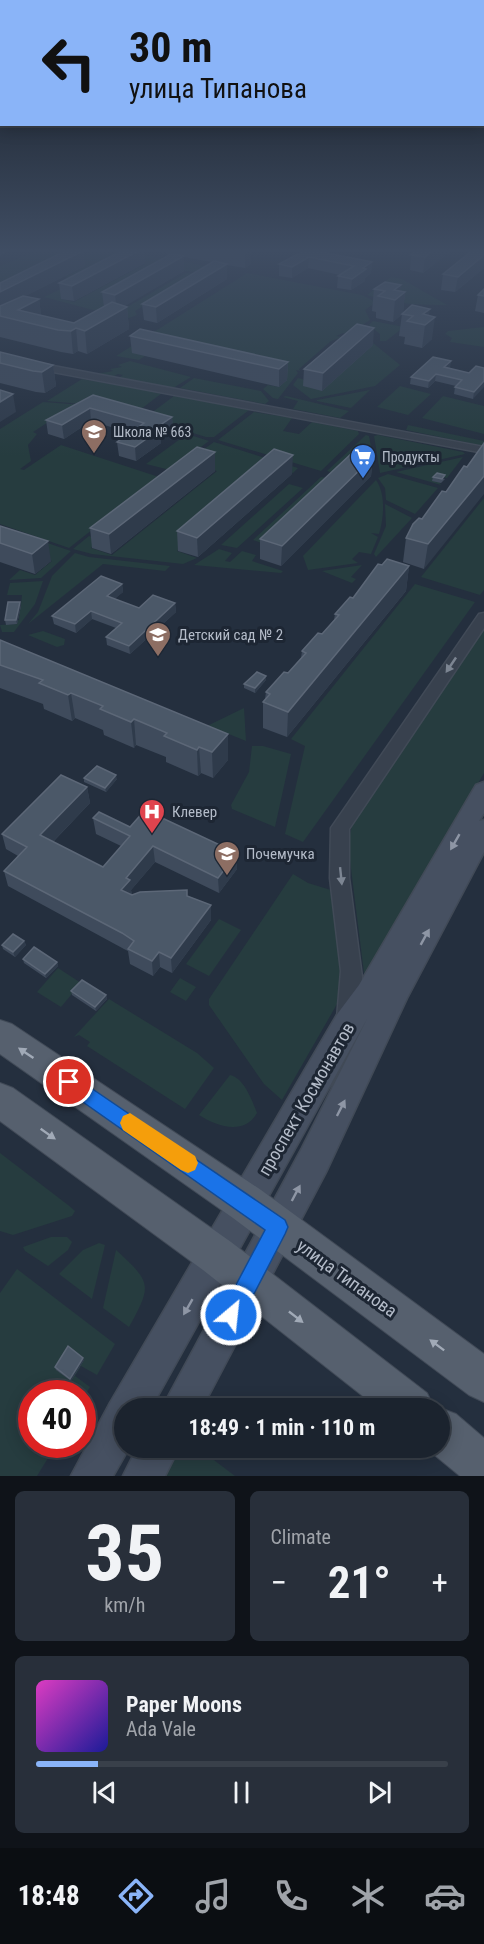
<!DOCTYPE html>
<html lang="en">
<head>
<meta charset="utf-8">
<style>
	:root { --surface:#1b232e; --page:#282f3a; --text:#f1f3f6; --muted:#a0a4aa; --line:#39404a; --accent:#8ab4f8 }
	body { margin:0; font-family:"Roboto Condensed",sans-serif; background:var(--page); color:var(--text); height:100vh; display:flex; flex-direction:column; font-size:22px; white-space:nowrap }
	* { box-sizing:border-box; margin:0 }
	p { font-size:20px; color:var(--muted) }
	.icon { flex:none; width:33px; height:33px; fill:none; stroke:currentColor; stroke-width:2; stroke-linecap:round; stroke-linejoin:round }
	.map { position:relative; height:1476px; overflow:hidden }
	.panel { display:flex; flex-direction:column; gap:15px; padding:15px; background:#0f1319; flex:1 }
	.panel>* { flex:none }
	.banner { position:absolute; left:0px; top:0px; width:484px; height:126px; box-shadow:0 3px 15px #0003,0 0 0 2px var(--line); background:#8ab4f8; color:#111; overflow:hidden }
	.speed { position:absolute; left:18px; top:1380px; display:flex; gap:12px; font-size:30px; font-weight:700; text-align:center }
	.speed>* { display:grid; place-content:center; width:78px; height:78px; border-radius:50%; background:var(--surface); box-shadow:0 3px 15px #0003,0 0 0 2px var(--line); line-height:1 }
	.speed .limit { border:9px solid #d22; background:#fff; color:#111 }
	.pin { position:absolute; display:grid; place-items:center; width:51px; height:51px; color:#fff; margin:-26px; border:3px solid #fff; border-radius:50%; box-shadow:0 2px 6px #0007 }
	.me { position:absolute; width:66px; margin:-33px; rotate:28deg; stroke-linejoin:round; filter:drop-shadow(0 0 4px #0008) }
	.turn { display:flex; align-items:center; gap:21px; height:126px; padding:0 30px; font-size:27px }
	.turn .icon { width:78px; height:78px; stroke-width:2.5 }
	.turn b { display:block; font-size:42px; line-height:51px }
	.big { font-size:45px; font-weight:700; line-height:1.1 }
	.panel .tile { flex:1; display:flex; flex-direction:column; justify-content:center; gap:9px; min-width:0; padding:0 21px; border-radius:9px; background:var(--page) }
	.panel .dial { align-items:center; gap:0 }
	.dial b { font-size:78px; line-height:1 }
	.song { display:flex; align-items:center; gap:18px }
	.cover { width:72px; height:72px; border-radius:9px; background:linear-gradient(135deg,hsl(310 70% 55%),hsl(240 70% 35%)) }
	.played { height:6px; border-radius:3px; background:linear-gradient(90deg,var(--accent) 15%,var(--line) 15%) }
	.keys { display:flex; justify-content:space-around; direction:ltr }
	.heat { display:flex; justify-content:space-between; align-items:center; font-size:33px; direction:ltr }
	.panel .tiles { flex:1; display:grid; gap:15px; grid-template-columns:1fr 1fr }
	.tile:last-child { grid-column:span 2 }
	.trip { position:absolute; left:114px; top:1398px; width:336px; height:60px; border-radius:30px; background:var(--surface); box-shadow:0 3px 15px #0003,0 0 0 2px var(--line); font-weight:700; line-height:60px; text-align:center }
	.tabs { display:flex; height:96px; justify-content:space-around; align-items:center; background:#0b0e12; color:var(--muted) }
	.tabs .icon { width:42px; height:42px }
	.tabs .selected { color:var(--accent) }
	.tabs b { font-size:27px; color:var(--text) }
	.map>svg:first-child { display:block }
	.green { fill:#263c3f }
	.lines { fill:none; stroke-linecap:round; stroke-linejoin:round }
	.street-casing { stroke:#414a57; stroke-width:3 }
	.secondary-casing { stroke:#414a57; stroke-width:3 }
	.primary-casing { stroke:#414a57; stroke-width:2 }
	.street { fill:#38414e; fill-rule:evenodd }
	.secondary { fill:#465061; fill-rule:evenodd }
	.primary { fill:#56606e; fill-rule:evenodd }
	.wall { fill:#3f4b5c }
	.shaded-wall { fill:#2f3b4b }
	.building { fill:#4b5868; stroke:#5c6777; stroke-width:1.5 }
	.oneway { fill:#7c8592 }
	.oneway2 { fill:#8e96a5 }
	.oneway3 { fill:#a1aab7 }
	.route { fill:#1a73e8; stroke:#114b97; stroke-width:1.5 }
	.slow { fill:#f59e0b }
	.labels { text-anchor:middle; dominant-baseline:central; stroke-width:6; stroke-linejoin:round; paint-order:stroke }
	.far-poi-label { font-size:14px; fill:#b4bcc9; stroke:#1d2633; text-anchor:start }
	.poi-label { font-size:15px; fill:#b4bcc9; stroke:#1d2633; text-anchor:start }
	.near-street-label { font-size:18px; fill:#b4bcc9; stroke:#1d2633 }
</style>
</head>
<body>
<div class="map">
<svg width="484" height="1476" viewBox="0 0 484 1476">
	<rect width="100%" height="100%" fill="#242f3e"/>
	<g class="green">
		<path d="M20 249H69L0 283V266L31 253Z"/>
		<path d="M96 249 130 252 102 260 103 266 90 272 79 270 88 273 76 280 65 277 86 266 73 263 0 298Z"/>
		<path d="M135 253 158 258 132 259 62 299 74 302 145 264 132 260 165 258 210 267C196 275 185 271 171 268L108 314 44 297Z"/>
		<path d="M186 273H199L135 311 137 315 129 318 113 315Z"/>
		<path d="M247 273 362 295 376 302 365 310 370 320 348 334 343 333 336 336 343 337 331 341 299 369 300 371 296 370 298 373 278 399 273 398 263 389 268 385 279 387 287 379 145 356 139 360 116 356Z"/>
		<path d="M391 277 402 279 447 305C420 305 392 304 367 295Z"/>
		<path d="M373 321 404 327 386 341H380V334L369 325Z"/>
		<path d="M484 327V347L450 342 452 338 445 334 448 331Z"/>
		<path d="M348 337 373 343 400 365 375 386 311 399 293 385 298 378 310 381Z"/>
		<path d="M130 361 191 377 173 388 122 379 120 377 123 375 118 374 111 378 97 374 113 371 110 369 122 367 118 365Z"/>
		<path d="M194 378 261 391 269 401 265 404 180 388Z"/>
		<path d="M82 379 162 393 141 409 47 401Z"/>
		<path d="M400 386 431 394 408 415 377 407Z"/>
		<path d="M370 390 351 408 317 401V400Z"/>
		<path d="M174 396 247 409 249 410 214 437H206L160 423 150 414Z"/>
		<path d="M286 396 349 411 340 418 293 409 298 401 283 397Z"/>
		<path d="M443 396 484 406V434L422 418Z"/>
		<path d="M43 402 84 405 62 413 33 432 37 434 28 445 31 461 20 469 24 470 61 445 159 477 69 548 0 524V429Z"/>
		<path d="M254 412 292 418 283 431 299 434 312 422 358 431 359 434 321 471 218 440Z"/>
		<path d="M408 425 484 441V446L406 430Z"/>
		<path d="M187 434 209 441 170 470 146 464Z"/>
		<path d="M366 435 369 436 374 462 340 475 327 471Z"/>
		<path d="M378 435 463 452 465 454 380 473 374 436Z"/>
		<path d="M214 442 298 468 293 473 273 467 177 551 197 558 183 564 92 554 73 549 89 536 100 540 91 548 112 555 217 471 197 465 174 471Z"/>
		<path d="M463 457 447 478 436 476 441 485 396 472Z"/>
		<path d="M388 474 438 488 415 514 386 500 385 488 378 478Z"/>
		<path d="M321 477 335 479 267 545 253 540Z"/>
		<path d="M376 480C386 494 384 518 379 534L371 533 378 537 371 554 359 552 352 559 358 563 308 570 303 556Z"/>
		<path d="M289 484 303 488 237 548 221 545Z"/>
		<path d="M484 498V590L480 595 421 577Z"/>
		<path d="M385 504 412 518 376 557 374 554 386 526Z"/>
		<path d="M0 527 71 551 41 578 9 580 20 570 35 575 52 561 0 543Z"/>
		<path d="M219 549 232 553 225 561 230 562 242 551 256 555 252 561 283 571 281 573 194 565Z"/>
		<path d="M75 553 89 557 170 566 165 571 103 564 28 624 38 612 52 576Z"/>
		<path d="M362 565 351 577 356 579 352 583 322 571Z"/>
		<path d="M43 581 35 604 14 632H2L0 625 17 624V621H6L19 620 20 606H8L21 605 22 595H7L10 583Z"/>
		<path d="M415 584 475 602 303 842 285 834 305 746 291 739Z"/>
		<path d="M484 626V773L370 969 364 973 348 845 352 825Z"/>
		<path d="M43 631 65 639 64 645 57 647 28 635Z"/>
		<path d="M244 708 246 741 209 726V725Z"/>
		<path d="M252 746H263L291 754 275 827 232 809 231 805 249 772Z"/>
		<path d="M293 874 308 883 334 891 341 972 337 1004 282 1100 264 1084 209 1005V999Z"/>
		<path d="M219 919 241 930 209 976 186 964Z"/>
		<path d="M58 968 81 983 61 1007 37 992Z"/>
		<path d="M180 978 196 987 186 1001 170 992Z"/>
		<path d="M109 999 197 1053 214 1068 185 1109 87 1046 90 1042 79 1035 74 1037Z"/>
		<path d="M230 1075C244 1078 252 1100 257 1113 244 1136 216 1126 199 1115Z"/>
		<path d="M0 1153 68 1205 75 1211 72 1216 13 1235 0 1231Z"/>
		<path d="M51 1237H67L72 1242 68 1250 48 1266 25 1251 23 1247Z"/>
		<path d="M99 1243 105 1245 92 1299 59 1274 83 1250Z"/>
		<path d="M116 1250C152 1283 152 1285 129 1327L103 1308Z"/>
		<path d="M17 1269 115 1344 97 1375 81 1366 75 1376 90 1387 83 1399 82 1394H32V1444L56 1445 37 1476H0V1293Z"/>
		<path d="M179 1448H198L235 1476H164Z"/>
	</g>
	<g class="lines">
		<defs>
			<g id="street">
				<path d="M0 356 484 447V453L0 362Z"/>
				<path d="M484 613V628L349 829V878L362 977 359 1018 356 1025 348 1028 340 1025 337 1018 341 971 330 878 331 828 479 614Z"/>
			</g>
			<g id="secondary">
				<path d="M484 782V813L479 821 484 820V852L407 998 326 1172 202 1408H162L302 1148 367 1019 151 1408H124V1448H129L113 1476H71L110 1403 338 1013 359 985 476 785Z"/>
				<path d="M137 1448H179L165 1476H123Z"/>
			</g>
			<g id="primary">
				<path d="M0 249H10L0 255Z"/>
				<path d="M0 1020 12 1024 261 1190 484 1354V1402L469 1395 233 1218 0 1054Z"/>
				<path d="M0 1083 13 1088 231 1242 427 1393 434 1408H378L203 1270 0 1121Z"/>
				<path d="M438 1408H440L456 1414 484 1438V1476H460L426 1448H440Z"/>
			</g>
		</defs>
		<use href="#street" class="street-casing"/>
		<use href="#secondary" class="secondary-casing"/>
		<use href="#primary" class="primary-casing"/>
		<use href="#street" class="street"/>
		<use href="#secondary" class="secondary"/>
		<use href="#primary" class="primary"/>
	</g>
	<g class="wall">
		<path d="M125 249H144L145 263 74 301 61 299 59 283Z"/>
		<path d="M147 249H251V264L245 268 227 265V279L157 323 144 320 142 304 212 262 184 257V271L124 306 127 307 129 329 87 354 78 351 73 354 61 352 0 337V283L83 251 85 266 25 296 39 299 41 315 74 323 104 307 102 292 170 254Z"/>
		<path d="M307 249 372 262 371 273 365 278V281L351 290 337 288 338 276 340 275 308 268 292 278 279 276V264Z"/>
		<path d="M419 249H453L423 273 410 270 411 255Z"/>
		<path d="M484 249V268L455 292 441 290 443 274Z"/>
		<path d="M374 289 405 292 403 313 429 316 432 339 422 348 404 344 405 337 399 336 402 314 393 322 376 318V312L372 311Z"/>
		<path d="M484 289V313L475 311 478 295Z"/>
		<path d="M130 336 288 362 287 380 279 387 132 353Z"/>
		<path d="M373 345 322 391 303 386 304 369Z"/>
		<path d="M0 352 53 365 56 386 45 393 36 392 0 383Z"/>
		<path d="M451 361 449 368 469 373 484 368 473 399 454 394 455 387 456 386 435 381 428 388 410 384 411 377Z"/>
		<path d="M93 395 172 417 173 431 161 439V443L136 461 119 456 117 442 131 433 91 421 64 439 48 434 46 420Z"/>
		<path d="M215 452V471L111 554 92 548 90 528Z"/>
		<path d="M373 457 371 476 281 566 260 559V539Z"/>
		<path d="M292 474 198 557 178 551 177 531Z"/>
		<path d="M433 477 445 479 441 483 432 481Z"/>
		<path d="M446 492 424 569 403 562 406 538Z"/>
		<path d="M0 526 51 561 35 574 0 562Z"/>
		<path d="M382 565 409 566 406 591 287 737 263 728V702L265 699 266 692 288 673 301 658 302 651 322 634 334 620 335 614 353 598Z"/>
		<path d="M122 584 123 592 114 599 139 608 175 603 176 612 130 654 107 645 106 637 116 628 92 619 76 633 54 624 52 616Z"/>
		<path d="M21 606 17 624 6 625 5 620Z"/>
		<path d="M0 640 228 734V760L213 778 201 773 198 776 166 762V757L136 745 134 748 104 735 103 730 75 718 72 721 44 709 43 704 0 688Z"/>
		<path d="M266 680 255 693 244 688V684Z"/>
		<path d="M84 778 117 779 106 792 84 782Z"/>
		<path d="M87 787 90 803 53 842 103 867 121 846 96 834 93 818 237 853V869L219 893 155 862 131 890 132 895 188 896 211 905V920L172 973 160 967 153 976 130 964 128 951 124 949 8 886 4 871 18 856 6 849 2 834Z"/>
		<path d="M24 941 26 945 15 957 3 949 2 945Z"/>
		<path d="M23 959 57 962 58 966 46 978 24 963Z"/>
		<path d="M71 991 106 995 107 999 96 1011 72 995Z"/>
		<path d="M84 1360 71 1381 56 1370 55 1367Z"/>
	</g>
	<g class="shaded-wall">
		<path d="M142 249H144L145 263 74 301 72 286Z"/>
		<path d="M245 249H251V264L245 268Z"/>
		<path d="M435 249H453L423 273 425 257Z"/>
		<path d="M83 251 85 266 0 309V292Z"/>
		<path d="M484 255V268L455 292 458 277Z"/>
		<path d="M184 256V271L117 311 115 295Z"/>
		<path d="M309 257 308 268 292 278V267Z"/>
		<path d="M372 262 371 273 365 278V281L351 290 352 279 363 268Z"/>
		<path d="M227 264V279L157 323 156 307Z"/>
		<path d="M401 285 400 296 405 292 403 314 393 322 395 300 394 290Z"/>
		<path d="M39 299 42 321 18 310Z"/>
		<path d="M127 307 129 329 87 354 85 331Z"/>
		<path d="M430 309 428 322 435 317 432 339 422 348 425 325 423 314Z"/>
		<path d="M76 328 78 351 73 354 71 331Z"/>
		<path d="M374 328 373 345 322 391 323 373Z"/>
		<path d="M451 361 450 368 442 374 444 367Z"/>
		<path d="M288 362 287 380 279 387V369Z"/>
		<path d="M53 365 56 386 45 393 42 372Z"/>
		<path d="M436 374 435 381 428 388 429 381Z"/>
		<path d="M484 381V387L473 399 474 392Z"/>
		<path d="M13 394 16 412 0 422V402Z"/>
		<path d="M90 408 91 421 64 439 62 425Z"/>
		<path d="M172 417 173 431 161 439V443L136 461 135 447 156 428Z"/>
		<path d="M215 452V471L111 554 109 534Z"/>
		<path d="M293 455 292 474 198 557 197 538Z"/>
		<path d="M373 457 371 476 281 566 282 546Z"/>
		<path d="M484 476V494L424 569 428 544Z"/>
		<path d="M48 541 51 561 35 574 32 554Z"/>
		<path d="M409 566 406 591 287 737 288 712Z"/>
		<path d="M122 584 123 592 108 605 107 596Z"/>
		<path d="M20 602 21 606 17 624 16 620Z"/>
		<path d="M175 603 176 612 130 654 129 646Z"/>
		<path d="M91 611 92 619 76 633 75 624Z"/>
		<path d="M266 676V680L255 693V688Z"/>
		<path d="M71 693 75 718 72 721 68 695Z"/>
		<path d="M134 719 136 745 134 748 131 722Z"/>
		<path d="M228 734V760L213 778 212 752Z"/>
		<path d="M199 747 201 773 198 776 197 750Z"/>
		<path d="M116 775 117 779 106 792 105 788Z"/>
		<path d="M87 787 90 803 44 851 40 835Z"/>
		<path d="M153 846 155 862 131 890 132 896 121 890 126 878Z"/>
		<path d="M237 853V869L219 893 218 878Z"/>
		<path d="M211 905V920L172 973 171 958Z"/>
		<path d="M24 941 26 945 15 957 13 952Z"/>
		<path d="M159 952 160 967 153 976 152 961Z"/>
		<path d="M57 962 58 966 46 978 45 974Z"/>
		<path d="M106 995 107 999 96 1011 95 1007Z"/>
		<path d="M83 1358 84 1360 71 1381 70 1379Z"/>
	</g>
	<g class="building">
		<path d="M69 249 83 251 0 292V283Z"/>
		<path d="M125 249H142L72 286 59 283Z"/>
		<path d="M307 249 372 262 363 268 366 269 352 279 338 276 354 266 309 257 292 267 279 264Z"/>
		<path d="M419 249H435L425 257 411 255Z"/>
		<path d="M474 249H484V255L458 277 443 274Z"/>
		<path d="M171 254 184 256 115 295 102 292Z"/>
		<path d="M214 261 227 264 156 307 142 304Z"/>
		<path d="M385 282 401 285 394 290 405 292 395 300 378 296 385 291 374 289Z"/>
		<path d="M484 289V296L478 295Z"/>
		<path d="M23 296 39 299 18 310 74 323 112 302 127 307 85 331 76 328 71 331 58 330 0 316V306Z"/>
		<path d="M412 305 430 309 423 314 435 317 425 325 407 321 413 316 402 314Z"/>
		<path d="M357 324 374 328 323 373 304 369Z"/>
		<path d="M140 329 288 362 279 369 130 336Z"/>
		<path d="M0 352 53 365 42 372 33 371 0 363Z"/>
		<path d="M433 357 451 361 444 367 469 373 476 366 484 368V381L474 392 455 387 462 380 436 374 429 381 411 377Z"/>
		<path d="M0 390 13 394 0 402Z"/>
		<path d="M93 395 172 417 156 428 160 429 135 447 117 442 144 423 90 408 62 425 46 420Z"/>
		<path d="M484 443V476L428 544 406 538 413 524 419 518 422 519 442 491 446 492 464 466 467 467Z"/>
		<path d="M197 447 215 452 109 534 90 528Z"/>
		<path d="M274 449 293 455 197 538 177 531Z"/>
		<path d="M353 452 373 457 282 546 260 539Z"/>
		<path d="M437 473 445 475 442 479 433 477Z"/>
		<path d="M0 526 48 541 32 554 0 543Z"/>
		<path d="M387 559 409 566 288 712 263 702 270 694 266 692 284 672 288 673 306 653 302 651 318 633 322 634 339 615 335 614 350 597 353 598 378 564 382 565Z"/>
		<path d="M101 576 122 584 107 596 139 608 153 595 175 603 129 646 106 637 122 623 91 611 75 624 52 616Z"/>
		<path d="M8 602H20L16 620H5Z"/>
		<path d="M0 640 228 734 212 752 199 747 197 750 164 736 167 733 134 719 131 722 100 709 103 706 71 693 68 695 39 683 43 680 0 665Z"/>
		<path d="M257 672 266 676 255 688 244 684Z"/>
		<path d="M97 766 116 775 105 788 84 778Z"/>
		<path d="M61 775 87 787 40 835 103 867 130 836 93 818 99 812 130 827 145 810 237 853 218 878 153 846 126 878 130 880 121 890 132 895 140 892 187 890V896L211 905 171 958 159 952 152 961 128 949 134 941 122 933 4 871 27 847 2 834Z"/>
		<path d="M13 934 24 941 13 952 2 945Z"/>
		<path d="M34 947 57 962 45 974 23 959Z"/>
		<path d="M82 980 106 995 95 1007 71 991Z"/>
		<path d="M68 1346 83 1358 70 1379 55 1367Z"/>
	</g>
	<defs><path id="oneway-solid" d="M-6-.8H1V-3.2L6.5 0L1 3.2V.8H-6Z" transform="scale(1.5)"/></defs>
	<g class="oneway">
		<use href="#oneway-solid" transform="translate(451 665) rotate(124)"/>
		<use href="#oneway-solid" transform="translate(341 876) rotate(84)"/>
	</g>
	<g class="oneway2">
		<use href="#oneway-solid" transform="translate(455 842) rotate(120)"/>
		<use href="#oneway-solid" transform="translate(425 937) rotate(-61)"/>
		<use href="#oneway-solid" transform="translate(341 1108) rotate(-63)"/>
		<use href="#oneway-solid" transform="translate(296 1193) rotate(-62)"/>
		<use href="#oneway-solid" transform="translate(188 1307) rotate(120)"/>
	</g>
	<g class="oneway3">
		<use href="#oneway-solid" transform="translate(26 1053) rotate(-146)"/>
		<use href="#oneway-solid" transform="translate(48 1134) rotate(35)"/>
		<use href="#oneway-solid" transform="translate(296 1317) rotate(38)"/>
		<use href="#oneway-solid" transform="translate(437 1345) rotate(-143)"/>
	</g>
	<linearGradient id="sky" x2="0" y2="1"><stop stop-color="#141a22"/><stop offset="0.55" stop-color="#3f4d63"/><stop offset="1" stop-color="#3f4d63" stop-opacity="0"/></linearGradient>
	<rect width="484" height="456" fill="url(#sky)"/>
	<path class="route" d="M69 1073 285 1220 288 1227 285 1234 239 1323 231 1326 224 1323 220 1315 265 1230 63 1088 60 1082 63 1076Z"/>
	<path class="slow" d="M130 1113 195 1156 198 1163 195 1170 188 1173 181 1170 123 1130 120 1123 123 1116Z"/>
	<defs>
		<symbol id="school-pin" viewBox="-11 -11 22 30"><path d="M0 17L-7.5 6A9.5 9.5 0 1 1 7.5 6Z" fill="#8d6e63" stroke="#1d2633"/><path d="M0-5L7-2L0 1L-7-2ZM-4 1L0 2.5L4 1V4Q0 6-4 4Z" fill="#fff"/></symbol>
		<symbol id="supermarket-pin" viewBox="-11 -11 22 30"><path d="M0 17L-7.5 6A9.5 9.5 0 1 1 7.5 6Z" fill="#3f7fe0" stroke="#1d2633"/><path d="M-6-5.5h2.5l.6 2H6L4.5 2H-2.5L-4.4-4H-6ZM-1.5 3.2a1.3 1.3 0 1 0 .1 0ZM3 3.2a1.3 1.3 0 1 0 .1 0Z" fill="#fff"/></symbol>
		<symbol id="hospital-pin" viewBox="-11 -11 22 30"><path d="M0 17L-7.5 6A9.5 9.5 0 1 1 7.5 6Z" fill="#e0444e" stroke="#1d2633"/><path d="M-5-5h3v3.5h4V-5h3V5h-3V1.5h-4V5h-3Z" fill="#fff"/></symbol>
	</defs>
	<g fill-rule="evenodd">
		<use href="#school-pin" x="79" y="417" width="30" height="40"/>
		<use href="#supermarket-pin" x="348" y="442" width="30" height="40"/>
		<use href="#school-pin" x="143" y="620" width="30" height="40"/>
		<use href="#hospital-pin" x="137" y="797" width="30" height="40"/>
		<use href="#school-pin" x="212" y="839" width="30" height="40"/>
	</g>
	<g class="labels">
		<g class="far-poi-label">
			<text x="113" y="432">Школа № 663</text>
			<text x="382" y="457">Продукты</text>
		</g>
		<g class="poi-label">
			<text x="178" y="635">Детский сад № 2</text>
			<text x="172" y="812">Клевер</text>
			<text x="246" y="854">Почемучка</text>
		</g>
		<g class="near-street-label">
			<text transform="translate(306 1099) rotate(-60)">проспект Космонавтов</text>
			<text transform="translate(347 1278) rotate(36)">улица Типанова</text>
		</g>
	</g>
</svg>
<div class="speed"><div class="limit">40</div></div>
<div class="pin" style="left:69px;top:1082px;background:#d93025"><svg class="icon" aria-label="arrive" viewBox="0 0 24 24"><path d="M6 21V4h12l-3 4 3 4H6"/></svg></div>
<svg class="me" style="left:231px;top:1315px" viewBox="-20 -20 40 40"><circle r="17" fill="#1a73e8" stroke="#fff" stroke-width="3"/><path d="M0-11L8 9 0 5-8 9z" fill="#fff"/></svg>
<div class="trip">18:49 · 1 min · 110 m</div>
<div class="banner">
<div class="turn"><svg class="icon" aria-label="left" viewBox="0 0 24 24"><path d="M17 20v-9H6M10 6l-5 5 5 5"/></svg><div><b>30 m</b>улица Типанова</div></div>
</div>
</div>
<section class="panel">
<div class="tiles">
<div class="tile dial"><b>35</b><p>km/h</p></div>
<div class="tile"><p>Climate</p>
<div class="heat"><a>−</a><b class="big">21°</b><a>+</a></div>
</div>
<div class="tile">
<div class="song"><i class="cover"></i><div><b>Paper Moons</b><p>Ada Vale</p></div></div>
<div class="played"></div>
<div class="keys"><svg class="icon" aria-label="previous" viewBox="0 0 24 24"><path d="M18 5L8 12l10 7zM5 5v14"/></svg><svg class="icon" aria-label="pause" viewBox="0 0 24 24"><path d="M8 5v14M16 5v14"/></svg><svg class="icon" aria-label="next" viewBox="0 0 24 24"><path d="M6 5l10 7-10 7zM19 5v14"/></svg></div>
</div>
</div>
</section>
<nav class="tabs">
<b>18:48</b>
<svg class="icon selected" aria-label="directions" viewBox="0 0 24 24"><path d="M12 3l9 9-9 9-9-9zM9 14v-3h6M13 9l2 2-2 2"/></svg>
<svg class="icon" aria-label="music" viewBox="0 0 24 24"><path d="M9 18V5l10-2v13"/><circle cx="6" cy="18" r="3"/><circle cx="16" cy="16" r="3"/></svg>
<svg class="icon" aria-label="phone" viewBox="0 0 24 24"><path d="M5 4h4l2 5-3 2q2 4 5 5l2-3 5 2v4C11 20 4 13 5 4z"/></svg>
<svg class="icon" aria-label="climate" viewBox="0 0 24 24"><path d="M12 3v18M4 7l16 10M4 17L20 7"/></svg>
<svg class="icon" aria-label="car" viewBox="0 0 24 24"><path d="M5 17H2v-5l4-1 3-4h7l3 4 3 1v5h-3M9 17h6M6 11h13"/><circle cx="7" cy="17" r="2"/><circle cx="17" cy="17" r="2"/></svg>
</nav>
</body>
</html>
